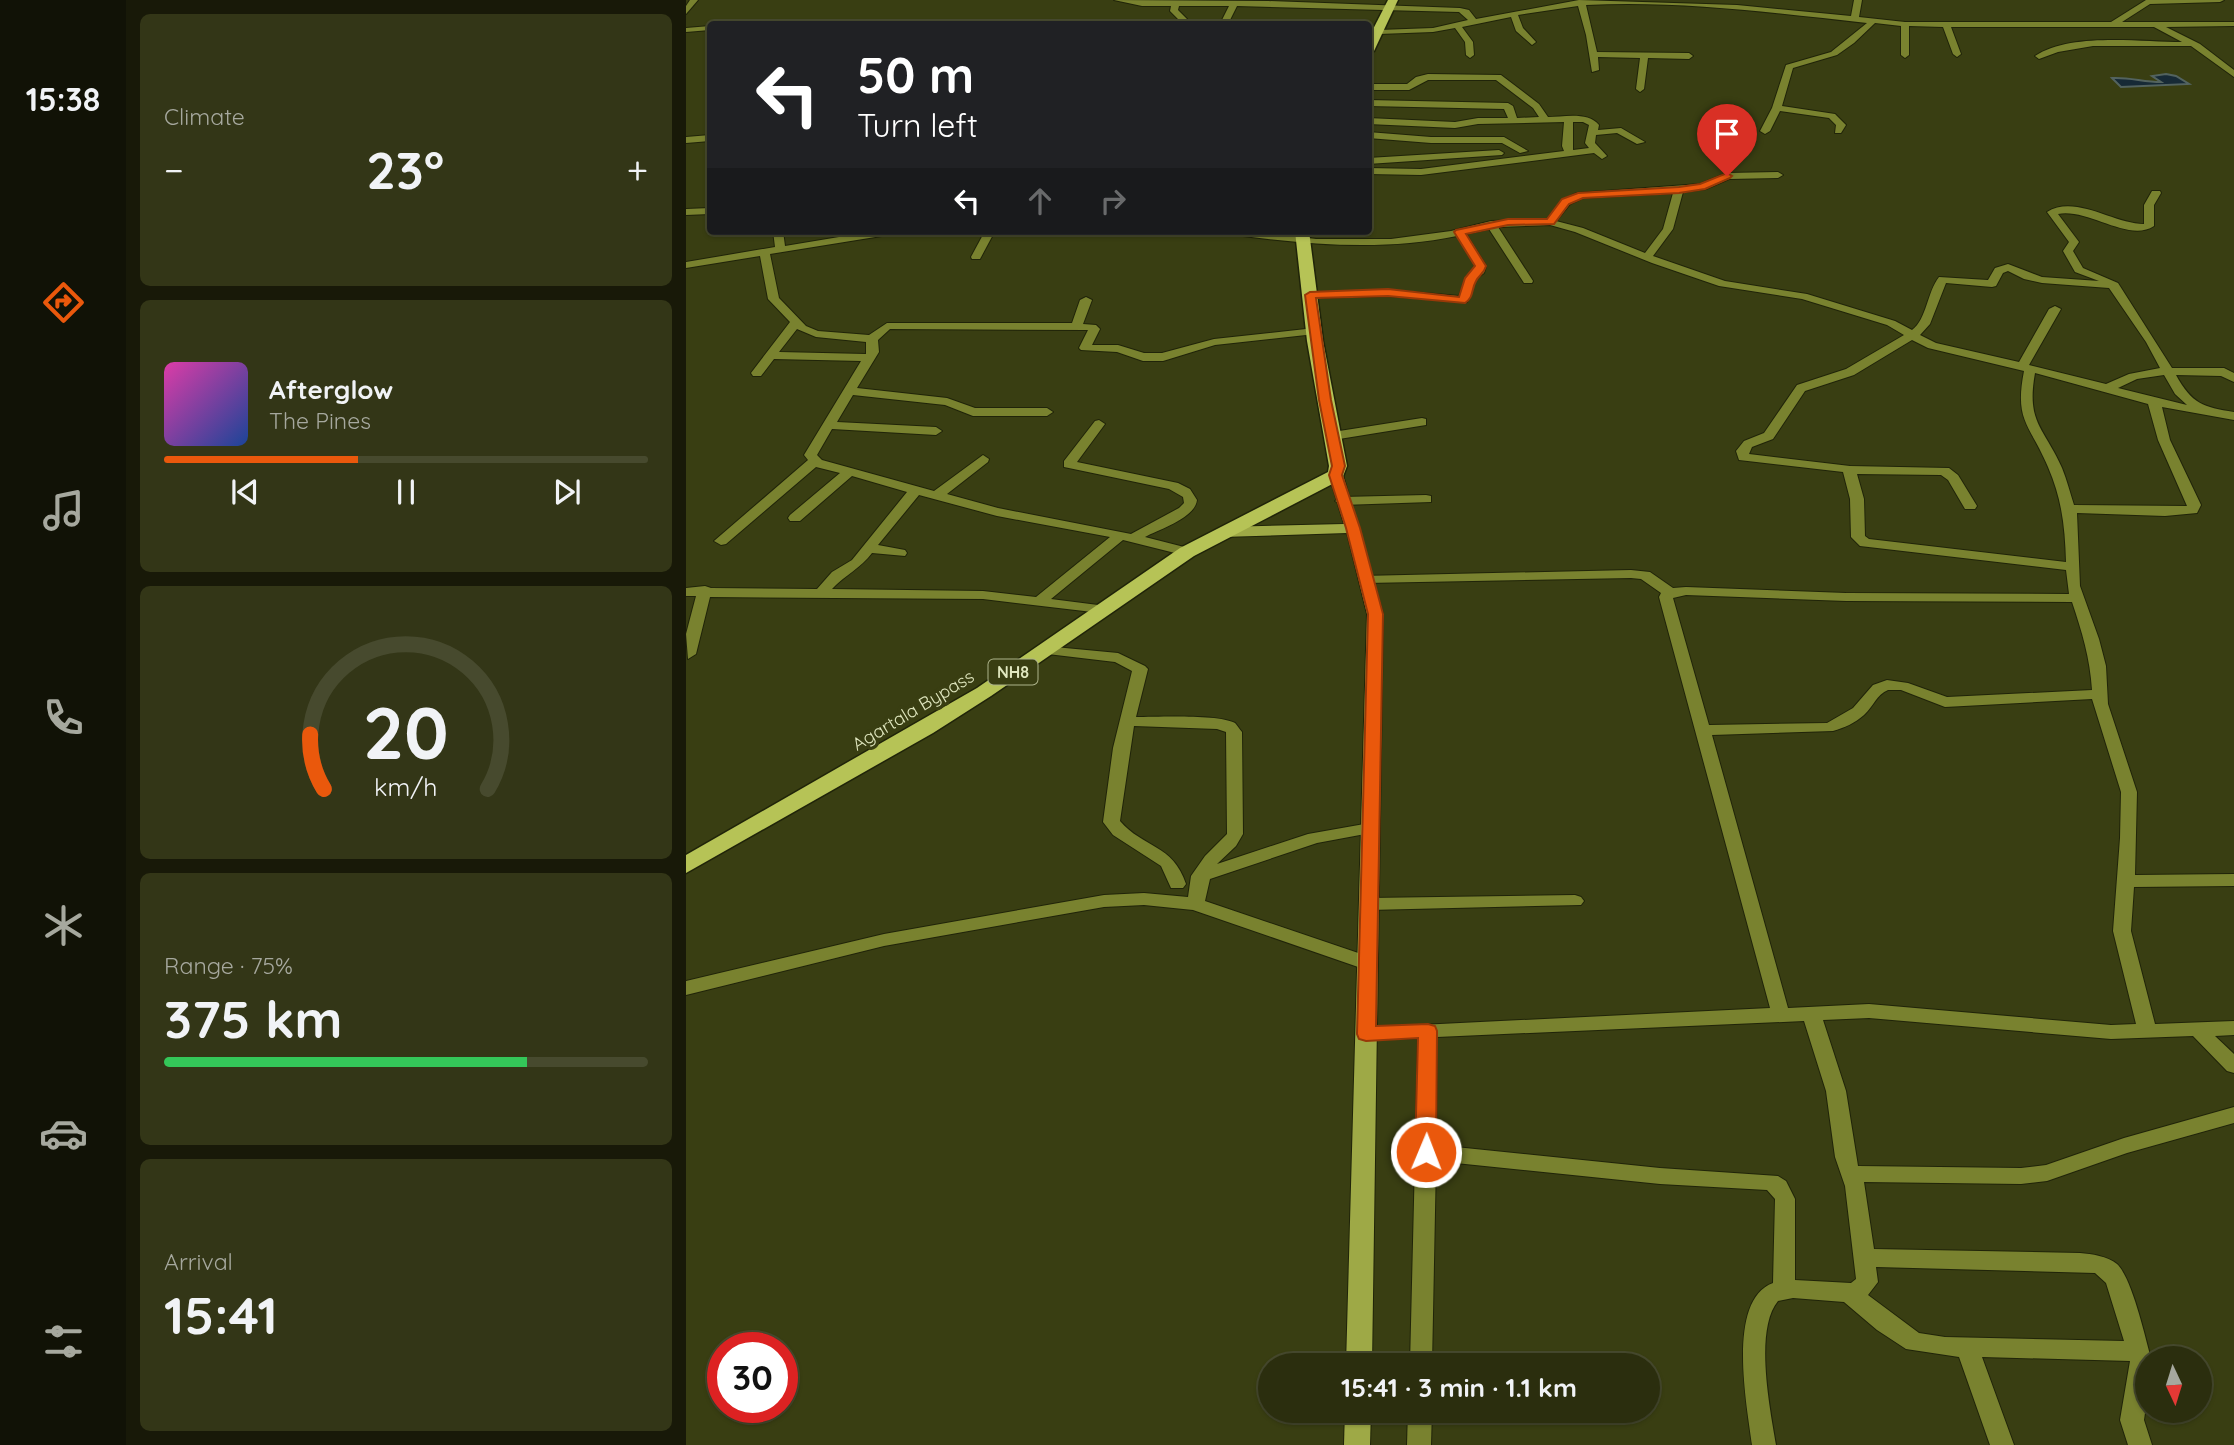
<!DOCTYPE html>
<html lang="en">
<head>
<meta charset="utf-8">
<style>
	:root { --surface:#2b2e0e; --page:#333617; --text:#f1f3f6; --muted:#a6a89e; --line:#474a2e; --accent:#ea580c }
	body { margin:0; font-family:Quicksand,sans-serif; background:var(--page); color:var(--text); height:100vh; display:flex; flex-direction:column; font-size:26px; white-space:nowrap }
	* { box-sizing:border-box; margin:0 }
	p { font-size:23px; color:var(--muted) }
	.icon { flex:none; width:38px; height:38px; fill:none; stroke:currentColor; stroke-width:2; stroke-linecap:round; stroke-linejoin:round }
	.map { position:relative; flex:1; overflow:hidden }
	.sheet { display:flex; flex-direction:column; gap:14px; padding:14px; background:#181908; width:560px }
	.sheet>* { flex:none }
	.hud { position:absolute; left:21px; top:21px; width:665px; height:214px; border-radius:7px; box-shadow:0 2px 5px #0004,0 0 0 2px var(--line); background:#202124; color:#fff; overflow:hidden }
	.needle { width:46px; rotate:176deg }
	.tools { position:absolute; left:1449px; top:1346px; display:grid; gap:14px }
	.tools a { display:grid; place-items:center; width:77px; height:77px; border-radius:50%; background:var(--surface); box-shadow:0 2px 5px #0004,0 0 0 2px var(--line); font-size:35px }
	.speed { position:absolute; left:21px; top:1332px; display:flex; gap:14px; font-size:35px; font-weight:700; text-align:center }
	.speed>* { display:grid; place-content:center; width:91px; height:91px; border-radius:50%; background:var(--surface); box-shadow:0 2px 5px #0004,0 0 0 2px var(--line); line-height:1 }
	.speed .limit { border:10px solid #d22; background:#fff; color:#111 }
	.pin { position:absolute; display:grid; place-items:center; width:60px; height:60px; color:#fff; margin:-72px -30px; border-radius:50% 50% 50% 0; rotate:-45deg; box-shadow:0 0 7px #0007 }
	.pin .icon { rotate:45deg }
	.me { position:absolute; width:77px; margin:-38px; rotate:1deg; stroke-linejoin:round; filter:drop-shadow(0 0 5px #0008) }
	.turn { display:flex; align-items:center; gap:24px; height:147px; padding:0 35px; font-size:32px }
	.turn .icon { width:91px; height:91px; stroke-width:2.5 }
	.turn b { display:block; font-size:49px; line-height:60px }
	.lanes { display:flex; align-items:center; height:66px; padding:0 35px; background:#0003; justify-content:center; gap:35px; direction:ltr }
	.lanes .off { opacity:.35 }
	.big { font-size:52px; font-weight:700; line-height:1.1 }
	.sheet .tile { flex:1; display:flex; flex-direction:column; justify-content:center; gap:10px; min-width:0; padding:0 24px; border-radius:10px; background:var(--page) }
	.sheet .dial { align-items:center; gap:0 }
	.dial svg { height:182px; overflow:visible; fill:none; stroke:var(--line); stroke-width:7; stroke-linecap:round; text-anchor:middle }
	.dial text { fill:var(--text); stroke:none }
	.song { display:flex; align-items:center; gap:21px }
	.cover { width:84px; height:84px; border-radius:10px; background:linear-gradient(135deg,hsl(320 70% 55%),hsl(220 70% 35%)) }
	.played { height:7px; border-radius:4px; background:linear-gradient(90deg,var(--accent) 40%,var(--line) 40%) }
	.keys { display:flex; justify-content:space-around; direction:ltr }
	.heat { display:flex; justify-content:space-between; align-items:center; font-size:38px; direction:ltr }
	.charge { height:10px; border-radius:5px; background:linear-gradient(90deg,#34c759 75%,var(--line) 0) }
	.trip { position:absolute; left:572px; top:1353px; width:402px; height:70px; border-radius:35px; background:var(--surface); box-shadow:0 2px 5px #0004,0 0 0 2px var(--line); font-weight:700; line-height:70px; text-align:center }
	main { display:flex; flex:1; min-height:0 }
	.tab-bar { display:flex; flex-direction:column; width:126px; justify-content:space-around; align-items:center; background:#111206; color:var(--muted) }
	.tab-bar .icon { width:49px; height:49px }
	.tab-bar .selected { color:var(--accent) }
	.tab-bar b { font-size:32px; color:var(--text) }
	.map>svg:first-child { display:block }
	.water { fill:#172a36; stroke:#53635f; stroke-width:2 }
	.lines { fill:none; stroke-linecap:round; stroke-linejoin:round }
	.minor-casing { stroke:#202409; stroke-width:2 }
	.major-casing { stroke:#202409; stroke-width:2 }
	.highway-casing { stroke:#202409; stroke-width:3 }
	.minor { fill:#79822f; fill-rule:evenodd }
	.major { fill:#9ea946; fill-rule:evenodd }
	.highway { fill:#b6c356; fill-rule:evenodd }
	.route { fill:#ea580c; stroke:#983908; stroke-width:2 }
	.labels { text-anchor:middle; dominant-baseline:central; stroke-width:7; stroke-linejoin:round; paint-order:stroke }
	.shield { fill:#393e12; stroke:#aeb48b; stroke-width:2 }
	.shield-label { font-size:16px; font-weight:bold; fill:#e0e7bf }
	.street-label { font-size:18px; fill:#e0e7bf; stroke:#393e12 }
</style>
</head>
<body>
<main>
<nav class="tab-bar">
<b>15:38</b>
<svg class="icon selected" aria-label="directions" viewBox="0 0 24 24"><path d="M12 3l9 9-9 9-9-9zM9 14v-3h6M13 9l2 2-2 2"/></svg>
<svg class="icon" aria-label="music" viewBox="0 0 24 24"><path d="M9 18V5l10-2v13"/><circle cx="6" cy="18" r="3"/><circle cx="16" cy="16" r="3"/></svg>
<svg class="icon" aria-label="phone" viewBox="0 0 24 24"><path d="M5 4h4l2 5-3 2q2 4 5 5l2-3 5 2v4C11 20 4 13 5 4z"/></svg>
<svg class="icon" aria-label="climate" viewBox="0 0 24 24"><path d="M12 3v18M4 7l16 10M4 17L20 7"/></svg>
<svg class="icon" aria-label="car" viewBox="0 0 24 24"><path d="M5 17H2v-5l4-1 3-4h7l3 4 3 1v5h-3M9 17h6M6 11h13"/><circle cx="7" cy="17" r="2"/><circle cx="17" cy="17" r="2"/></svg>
<svg class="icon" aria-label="filters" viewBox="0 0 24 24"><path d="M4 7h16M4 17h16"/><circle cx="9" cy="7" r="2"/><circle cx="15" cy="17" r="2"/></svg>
</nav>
<section class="sheet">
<div class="tile"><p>Climate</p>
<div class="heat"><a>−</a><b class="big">23°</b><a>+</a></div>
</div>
<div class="tile">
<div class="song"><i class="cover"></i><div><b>Afterglow</b><p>The Pines</p></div></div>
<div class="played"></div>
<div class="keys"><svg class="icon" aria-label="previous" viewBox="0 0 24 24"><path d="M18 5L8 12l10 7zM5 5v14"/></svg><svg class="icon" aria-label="pause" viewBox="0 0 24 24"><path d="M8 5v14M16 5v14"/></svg><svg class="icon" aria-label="next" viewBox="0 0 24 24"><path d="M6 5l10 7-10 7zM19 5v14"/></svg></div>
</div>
<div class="tile dial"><svg viewBox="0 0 100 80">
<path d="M14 69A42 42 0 1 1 86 69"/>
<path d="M14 69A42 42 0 0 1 8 45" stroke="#ea580c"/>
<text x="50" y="56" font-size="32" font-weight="700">20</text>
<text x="50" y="72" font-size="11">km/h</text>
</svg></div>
<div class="tile"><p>Range · 75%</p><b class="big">375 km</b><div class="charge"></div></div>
<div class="tile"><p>Arrival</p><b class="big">15:41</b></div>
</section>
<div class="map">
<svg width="1548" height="1445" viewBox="0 0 1548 1445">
	<rect width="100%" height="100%" fill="#393e12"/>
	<path class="water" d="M1480 74 1490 76 1503 84 1435 87 1426 78C1444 77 1457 82 1475 82L1466 76Z"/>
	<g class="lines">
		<defs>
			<g id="minor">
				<path d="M4 0H12L0 14V6Z"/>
				<path d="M428 0 582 1 774 8 783 10 790 19 893 0 1051 5 1165 16 1168 0H1176L1173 17 1219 22H1425L1460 0H1538L1534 2 1464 4 1436 22H1548V26L1480 27 1514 44 1548 70V77L1505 46H1407L1372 52 1353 59 1349 56C1385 32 1454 42 1496 42L1468 27H1265L1275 54 1271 57 1267 54 1257 27 1223 26V55L1219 58 1215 55V26L1189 23 1168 43 1151 55 1107 68 1096 106 1149 114 1160 125 1155 133H1149L1150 125 1143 118 1094 111 1084 131 1079 134 1074 131 1086 108 1100 65 1145 52 1181 23C1090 13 991 0 900 5L911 52 1003 53 1007 56 1003 59 962 58 958 89 954 92 950 89 954 58 912 57 913 70 906 72 900 35 892 6 832 15 837 28 850 42 846 45 830 31 825 17 776 27 787 42 788 55 784 58 780 55 779 42 769 28 747 32 693 34 689 32 693 30 747 28 782 20 773 12 551 6 542 24H534L543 6H493L492 10 501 19V24H493V20L484 11 485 6H456Z"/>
				<path d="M412 22H444L448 24H408Z"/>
				<path d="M24 26V30L0 32V28Z"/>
				<path d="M742 74 815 75 853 104 862 117C877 117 902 111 913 125L912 130 935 128 959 142 951 144 931 133 910 135 909 143 921 156 916 159 908 153 735 175 682 174V168L735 169 878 151 876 146 878 122 792 124 769 128 682 124V118L769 122 792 118H822L818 109 682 106V100L822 103 827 106 831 118 853 117 847 108 810 80H742L723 90H682V84H721L730 77ZM887 122H897L903 125 899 143 903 148 887 150Z"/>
				<path d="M682 132 745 137H818L842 151 834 153 816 143H745L682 138Z"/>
				<path d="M24 135V141L0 143V137Z"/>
				<path d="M813 150 818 153 816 155 682 164V158Z"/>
				<path d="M1041 173 1092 172 1097 175 1092 178 1043 179 1020 189 997 192 987 229 967 256 1039 281 1121 294 1209 321 1226 330C1241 319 1241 292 1253 277L1302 280 1309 268 1322 264 1356 277 1413 281 1389 272 1377 251 1383 242 1361 212C1389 194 1428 224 1458 224V205L1466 191H1474L1475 193 1468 205V226C1443 243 1402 208 1372 214L1393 242 1387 251 1397 268 1432 283 1486 368H1538L1548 373V382L1535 376 1490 375C1506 404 1517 407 1548 412V420L1476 407 1484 440 1515 505 1511 513 1479 516 1391 513 1394 586 1413 639 1420 666 1422 704 1451 792 1449 875 1548 874V886L1448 887 1445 931 1469 1024 1548 1021V1035L1529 1036 1548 1054V1073L1541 1071 1507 1036 1425 1039 1183 1018 1137 1020 1160 1091 1172 1166 1335 1168 1360 1165 1438 1138 1548 1107V1123L1441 1153 1361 1181 1335 1184 1178 1182 1188 1249 1394 1253C1406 1254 1421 1256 1431 1264 1446 1278 1459 1337 1465 1358H1461V1399L1458 1420 1466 1445H1442L1434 1420 1444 1361 1296 1357 1328 1445H1304L1273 1357 1220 1349 1191 1330 1158 1302 1107 1298 1092 1301C1068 1330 1084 1409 1090 1445H1066C1061 1406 1040 1300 1087 1283L1089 1199 1081 1190 974 1184 750 1161 746 1365H724L732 1038 680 1040 673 1038 670 1033 673 1028 1084 1008 973 597 975 593 955 579 945 578 680 583 673 579 675 576 945 570 964 572 987 588 1000 587 1160 593 1383 594 1380 570 1174 546 1165 537 1164 499 1157 472 1053 460 1050 451 1058 441 1078 433 1111 385 1160 369 1218 335 1201 325 1116 299 1033 286 966 263 889 232 864 225 812 227 847 281 846 283H838L803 229 780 234 800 266 798 273 790 279 781 302 702 296 624 298 620 297V293L702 290 773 296 780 278 790 266 771 236C694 252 618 244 541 234L536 231H566L630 239H705L765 231 805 221 861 219 876 200 891 193 1014 184ZM987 193 977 229 959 253 897 228 870 221 884 204 897 198ZM1322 271 1338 279 1356 283 1423 288 1460 342 1474 368 1443 374 1420 384 1343 365 1375 309 1369 306 1363 309 1333 362 1250 343 1234 335 1244 324 1260 283 1306 287 1310 286 1317 273ZM1226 340 1242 348 1338 371C1328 422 1344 424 1362 467 1376 499 1379 528 1380 562L1183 539 1179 536 1178 499 1171 474 1255 475 1262 480 1279 509H1289L1291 506 1272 475 1263 468 1164 466 1063 454 1066 447 1087 439 1119 391 1168 375ZM1349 373 1462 404 1472 440 1501 506 1388 505C1384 493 1381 480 1376 468 1358 427 1340 423 1349 373ZM1478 375 1489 394 1501 405 1432 388 1451 379ZM1000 595 1160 601 1386 602C1396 632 1404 658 1406 690L1261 697 1222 683 1201 680 1187 685 1167 708 1141 723 1023 725 987 598ZM1202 690H1215L1259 707 1406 699 1435 792 1434 838 1427 931 1450 1024 1425 1025 1183 1004 1102 1008 1026 735 1147 731C1158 728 1169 723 1178 715 1187 707 1191 694 1202 690ZM1118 1021 1140 1091 1149 1157 1159 1186 1170 1279 1165 1283 1109 1280V1199L1100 1181 1092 1176 974 1168 750 1145 751 1037ZM1190 1267 1409 1273 1420 1283 1438 1341 1259 1337 1233 1333 1182 1295 1192 1282Z"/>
				<path d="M24 208V214L0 215V209Z"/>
				<path d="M87 231H97L99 246 189 231H213L208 234 84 254 93 298 120 326 132 331 183 335 201 323H386L394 300 400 297 406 300 397 324 410 325 414 329 406 345H432L458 353H476L528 339 629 328 635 331 629 334 529 345 477 361H457L431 352 395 350 393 348 402 330 204 329 192 340 193 352 171 388 261 398 289 408H361L367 412 361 416H287L259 405 167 395 151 422 250 427 256 431 250 435 146 429 131 455 136 460 248 491 297 455 303 459 302 462 261 494 312 508 445 534 493 508 498 503 497 497 483 489 378 467V461L409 421 413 420 419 424 391 462 492 483 504 489 511 500C509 518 474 529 459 537L506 549 508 552 501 556 437 540 365 599 420 606 422 609 415 613 297 599 24 597 10 654 2 659 0 634 10 596H0V588L19 586 25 588 131 589 146 572 166 560 221 492 166 476 114 521H104L102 518 104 515 154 473 130 467 40 544 35 545 28 541 122 460 118 455 175 361 88 359 75 376H67L65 373 104 322 82 299 74 256 0 268V262L89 247ZM111 329 130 337 180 342V354L93 352ZM233 495 311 516 424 537 350 597 297 591 146 589C159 575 175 568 186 553L219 556 221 553 219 550 192 545Z"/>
				<path d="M299 231H309L294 259H286L285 257Z"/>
				<path d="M736 418 740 419V425L647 440 641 436 647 432Z"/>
				<path d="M740 495 745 496V502L656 505 649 501 656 497Z"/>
				<path d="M358 646 432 653 459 666 462 669 450 717C472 717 532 714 549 723 551 725 554 730 556 732L557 834 550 846 531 864 622 834 684 823 690 824 692 828 690 832 631 843 524 879 519 901 687 958 690 963 687 968H675L507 910 458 905 418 907 198 946 0 995V981L198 934 418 895 458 893 502 897 505 876 519 856 541 834 540 732 531 729 448 726 434 821C457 848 487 844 500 884L497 888H485L475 866 427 835 417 822 427 748 446 671 429 662 353 653 351 650 353 647Z"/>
				<path d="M889 895 895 897 898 901 895 905 683 910 677 908 674 904 677 900 683 898Z"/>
				<path d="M722 1410H746L745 1445H721Z"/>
			</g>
			<g id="major">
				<path d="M650 471 657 475 697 614 686 1365H660L681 614 661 533 536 537 528 532 536 527 658 524 643 475Z"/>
				<path d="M659 1410H685L684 1445H658Z"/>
			</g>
			<g id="highway">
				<path d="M702 0H712L688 51 682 54V39Z"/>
				<path d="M609 231H623L637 341 661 466 656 479 508 556 305 696 247 733 0 873V855L291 688 494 548 642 472 643 466 621 341Z"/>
			</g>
		</defs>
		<use href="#minor" class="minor-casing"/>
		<use href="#major" class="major-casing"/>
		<use href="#highway" class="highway-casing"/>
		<use href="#minor" class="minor"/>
		<use href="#major" class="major"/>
		<use href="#highway" class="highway"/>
	</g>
	<path class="route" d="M1041 173 1046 176 1044 178 1019 189 993 193 897 198 883 204 868 224 822 225 780 234 800 266C798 274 793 275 790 281 785 290 788 297 779 303L702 296 630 298 645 400 659 466 656 475 674 528 697 614 690 1026 742 1024 749 1026 751 1031 750 1152 747 1158 740 1160 732 1158 729 1152 732 1038 680 1041 673 1039 671 1034 682 614 660 528 643 475 646 466 633 400 619 295 624 292 702 289 773 297 779 278 789 266 768 232 770 230 822 219H861L876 199 892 193 993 187 1014 184Z"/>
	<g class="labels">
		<rect class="shield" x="302.5" y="659.5" width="49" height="25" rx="5"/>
		<g class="shield-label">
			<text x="327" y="672">NH8</text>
		</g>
		<g class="street-label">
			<text transform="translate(227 710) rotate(-31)">Agartala Bypass</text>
		</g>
	</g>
</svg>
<div class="tools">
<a><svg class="needle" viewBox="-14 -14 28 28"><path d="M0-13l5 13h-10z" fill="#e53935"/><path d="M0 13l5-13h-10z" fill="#a6a89e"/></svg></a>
</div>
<div class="speed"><div class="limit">30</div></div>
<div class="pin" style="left:1041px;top:176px;background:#d93025"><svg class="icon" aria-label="arrive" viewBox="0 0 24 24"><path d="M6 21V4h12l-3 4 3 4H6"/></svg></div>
<svg class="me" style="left:740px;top:1152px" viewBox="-20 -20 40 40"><circle r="17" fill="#ea580c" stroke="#fff" stroke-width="3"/><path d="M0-11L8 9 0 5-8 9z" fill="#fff"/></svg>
<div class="trip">15:41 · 3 min · 1.1 km</div>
<div class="hud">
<div class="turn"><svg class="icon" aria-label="left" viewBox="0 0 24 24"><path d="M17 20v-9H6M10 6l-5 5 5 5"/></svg><div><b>50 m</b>Turn left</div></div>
<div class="lanes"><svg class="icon" aria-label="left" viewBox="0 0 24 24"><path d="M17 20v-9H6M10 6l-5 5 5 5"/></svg><svg class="icon off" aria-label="ahead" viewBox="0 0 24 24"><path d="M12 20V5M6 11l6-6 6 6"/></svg><svg class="icon off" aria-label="right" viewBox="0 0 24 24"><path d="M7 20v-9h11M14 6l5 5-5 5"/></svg></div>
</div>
</div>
</main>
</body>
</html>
